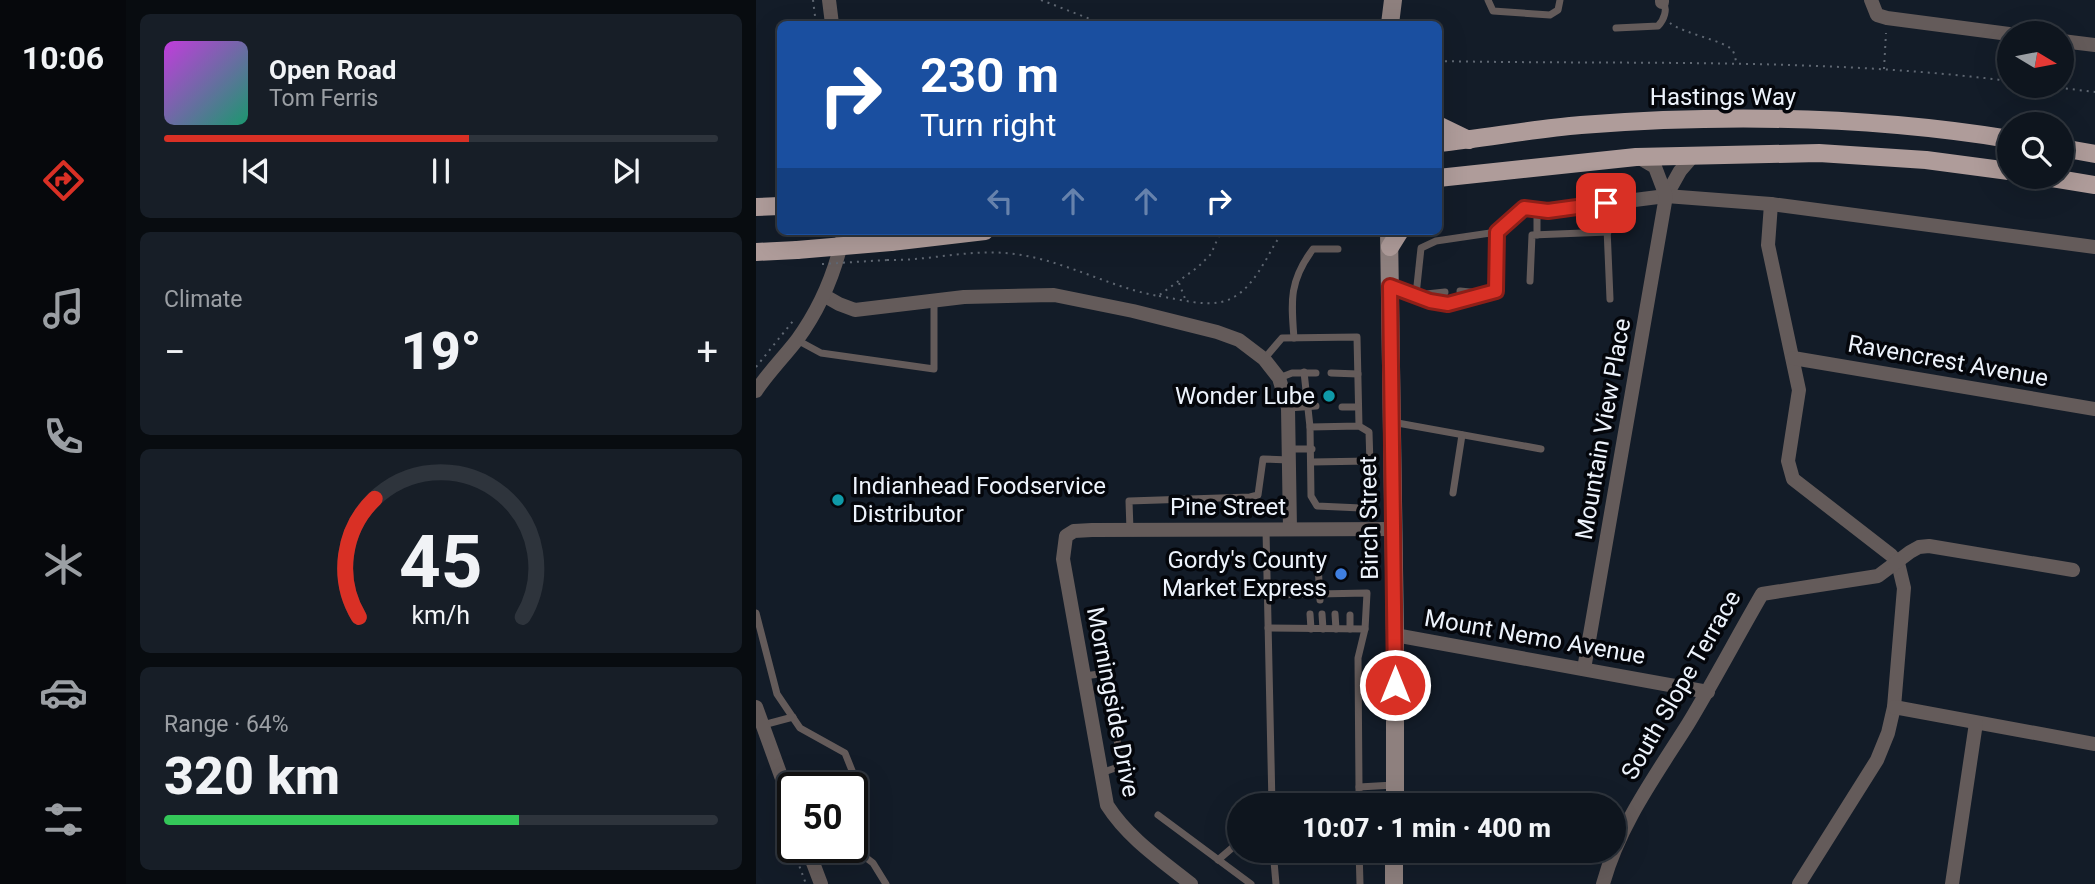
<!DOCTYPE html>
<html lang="en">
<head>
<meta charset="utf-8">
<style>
	:root { --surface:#0e151e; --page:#171e27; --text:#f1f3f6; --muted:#9b9fa4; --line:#2e343c; --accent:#d93025 }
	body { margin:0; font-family:Roboto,sans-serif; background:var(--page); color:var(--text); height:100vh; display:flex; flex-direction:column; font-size:26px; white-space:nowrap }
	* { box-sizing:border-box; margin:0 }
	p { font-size:23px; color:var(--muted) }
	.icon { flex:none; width:38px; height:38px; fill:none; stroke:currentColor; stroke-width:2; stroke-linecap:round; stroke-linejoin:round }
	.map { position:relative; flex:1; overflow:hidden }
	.sheet { display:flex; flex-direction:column; gap:14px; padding:14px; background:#080c10; width:630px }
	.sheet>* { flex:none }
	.guide { position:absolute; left:21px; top:21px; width:665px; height:214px; border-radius:10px; box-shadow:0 7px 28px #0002,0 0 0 2px var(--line); background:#1a4fa0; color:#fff; overflow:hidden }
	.needle { width:46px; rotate:100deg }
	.controls { position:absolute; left:1241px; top:21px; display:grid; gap:14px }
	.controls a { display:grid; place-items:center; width:77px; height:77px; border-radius:50%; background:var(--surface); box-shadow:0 7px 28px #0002,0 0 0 2px var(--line); font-size:35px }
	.speed { position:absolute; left:21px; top:772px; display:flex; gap:14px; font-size:35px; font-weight:700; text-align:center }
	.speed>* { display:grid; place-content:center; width:91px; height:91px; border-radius:50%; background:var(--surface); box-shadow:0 7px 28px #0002,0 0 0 2px var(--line); line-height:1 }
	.speed .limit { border:4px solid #111; border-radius:10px; background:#fff; color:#111 }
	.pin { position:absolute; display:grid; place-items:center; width:60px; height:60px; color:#fff; margin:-30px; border-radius:14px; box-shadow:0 4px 10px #0006 }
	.me { position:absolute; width:77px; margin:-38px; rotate:0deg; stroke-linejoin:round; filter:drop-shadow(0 0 5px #0008) }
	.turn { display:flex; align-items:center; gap:24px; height:147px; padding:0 28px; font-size:32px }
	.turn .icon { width:91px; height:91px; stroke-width:2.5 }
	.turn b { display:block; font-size:49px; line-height:60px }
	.lanes { display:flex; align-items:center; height:66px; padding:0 28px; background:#0003; justify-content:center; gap:35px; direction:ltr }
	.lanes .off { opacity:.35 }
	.big { font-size:52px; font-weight:800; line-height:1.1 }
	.sheet .tile { flex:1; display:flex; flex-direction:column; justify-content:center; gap:10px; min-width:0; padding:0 24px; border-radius:10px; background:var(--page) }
	.sheet .dial { align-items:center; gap:0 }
	.dial svg { height:182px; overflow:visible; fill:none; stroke:var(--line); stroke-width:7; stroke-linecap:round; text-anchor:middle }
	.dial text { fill:var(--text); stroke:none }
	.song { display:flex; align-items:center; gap:21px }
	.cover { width:84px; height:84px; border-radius:10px; background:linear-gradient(135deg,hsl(290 70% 55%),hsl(160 70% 35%)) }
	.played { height:7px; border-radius:4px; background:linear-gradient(90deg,var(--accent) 55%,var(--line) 55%) }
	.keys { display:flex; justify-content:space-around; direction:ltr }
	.heat { display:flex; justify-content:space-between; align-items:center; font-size:38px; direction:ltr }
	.charge { height:10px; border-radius:5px; background:linear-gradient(90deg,#34c759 64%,var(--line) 0) }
	.trip { position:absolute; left:471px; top:793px; width:399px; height:70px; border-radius:35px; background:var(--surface); box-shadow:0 7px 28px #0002,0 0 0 2px var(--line); font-weight:800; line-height:70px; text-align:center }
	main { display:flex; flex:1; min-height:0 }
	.tab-bar { display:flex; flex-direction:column; width:126px; justify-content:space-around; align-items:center; background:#06080c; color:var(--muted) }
	.tab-bar .icon { width:49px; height:49px }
	.tab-bar .on { color:var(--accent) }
	.tab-bar b { font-size:32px; color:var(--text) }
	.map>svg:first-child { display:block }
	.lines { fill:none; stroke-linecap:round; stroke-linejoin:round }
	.path { stroke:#5f6772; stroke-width:2; stroke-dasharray:2 5; stroke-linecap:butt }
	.service { stroke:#645b5a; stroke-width:7 }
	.minor { stroke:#645b5a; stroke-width:14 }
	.secondary { stroke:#8e807e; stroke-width:18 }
	.primary { stroke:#af9c9a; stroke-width:18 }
	.path-bridge { stroke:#5f6772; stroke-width:2; stroke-dasharray:2 5; stroke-linecap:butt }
	.primary-bridge { stroke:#af9c9a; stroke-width:18 }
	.route-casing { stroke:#8d1f18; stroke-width:18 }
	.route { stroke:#d93025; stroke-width:12 }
	.culture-dot { fill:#0f9aa8; stroke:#04060b; stroke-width:2.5 }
	.shop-dot { fill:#3f7fe0; stroke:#04060b; stroke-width:2.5 }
	.labels { text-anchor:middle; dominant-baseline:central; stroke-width:7; stroke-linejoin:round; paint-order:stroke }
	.street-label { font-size:24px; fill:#edf3fc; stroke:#04060b }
	.poi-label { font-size:24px; fill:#edf3fc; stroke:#04060b; text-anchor:end }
</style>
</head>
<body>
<main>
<nav class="tab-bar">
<b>10:06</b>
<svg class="icon on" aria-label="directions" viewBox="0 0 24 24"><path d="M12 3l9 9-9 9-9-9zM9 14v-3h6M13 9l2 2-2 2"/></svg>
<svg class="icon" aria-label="music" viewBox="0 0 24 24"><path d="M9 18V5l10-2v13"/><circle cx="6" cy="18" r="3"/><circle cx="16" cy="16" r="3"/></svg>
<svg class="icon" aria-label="phone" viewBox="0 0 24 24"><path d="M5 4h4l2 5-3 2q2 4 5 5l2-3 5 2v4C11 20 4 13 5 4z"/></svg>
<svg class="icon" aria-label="climate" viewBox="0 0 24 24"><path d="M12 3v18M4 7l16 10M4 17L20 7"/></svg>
<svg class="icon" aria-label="car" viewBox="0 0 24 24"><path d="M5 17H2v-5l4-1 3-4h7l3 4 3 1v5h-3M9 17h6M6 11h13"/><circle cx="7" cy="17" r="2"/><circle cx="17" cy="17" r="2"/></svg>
<svg class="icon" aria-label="filters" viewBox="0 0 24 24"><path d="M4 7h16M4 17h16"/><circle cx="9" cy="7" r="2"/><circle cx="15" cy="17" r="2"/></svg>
</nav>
<section class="sheet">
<div class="tile">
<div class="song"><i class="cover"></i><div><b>Open Road</b><p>Tom Ferris</p></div></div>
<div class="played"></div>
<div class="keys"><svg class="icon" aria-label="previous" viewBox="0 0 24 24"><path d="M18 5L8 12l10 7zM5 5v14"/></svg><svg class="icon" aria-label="pause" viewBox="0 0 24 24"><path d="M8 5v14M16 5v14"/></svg><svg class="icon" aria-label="next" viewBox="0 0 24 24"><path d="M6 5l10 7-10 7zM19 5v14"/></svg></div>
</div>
<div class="tile"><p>Climate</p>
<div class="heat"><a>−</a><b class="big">19°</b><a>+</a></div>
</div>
<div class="tile dial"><svg viewBox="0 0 100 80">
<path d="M14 69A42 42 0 1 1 86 69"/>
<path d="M14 69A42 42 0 0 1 21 17" stroke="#d93025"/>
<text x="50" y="56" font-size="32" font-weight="700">45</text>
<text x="50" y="72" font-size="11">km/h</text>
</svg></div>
<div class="tile"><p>Range · 64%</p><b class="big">320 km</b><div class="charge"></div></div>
</section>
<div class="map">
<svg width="1339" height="884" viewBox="0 0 1339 884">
	<rect width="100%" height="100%" fill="#131c28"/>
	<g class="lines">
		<g class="path">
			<path d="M57 0 60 24"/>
			<path d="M285 0 347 24"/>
			<path d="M914 23C928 34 971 41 977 51 978 53 980 60 980 62"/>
			<path d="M682 61C873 65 1064 57 1253 81"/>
			<path d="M1128 69 1130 33"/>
			<path d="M1289 86 1339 92"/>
			<path d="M131 260C174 261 216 248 259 254 310 261 353 287 402 296L442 267 455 254 465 231"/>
			<path d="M423 283 430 301"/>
			<path d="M403 296C453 305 478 315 508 263 515 252 519 241 529 231"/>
			<path d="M0 367 37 321"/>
			<path d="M24 814 50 884"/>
		</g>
		<g class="service">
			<path d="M732 0 737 11 794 15 802 10 804 0"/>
			<path d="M860 28 902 26C908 20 912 9 907 2"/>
			<path d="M850 204 854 299"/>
			<path d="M741 232 768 208"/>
			<path d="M781 235V210"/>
			<path d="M774 281 776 235 852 232"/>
			<path d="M636 287 674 301 693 304 740 291 741 232 680 241 665 248 660 295"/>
			<path d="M704 291 724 293"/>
			<path d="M661 295 689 292"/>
			<path d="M538 338C535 301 533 281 557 249H582"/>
			<path d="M41 340 65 353 178 369V300"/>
			<path d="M508 359 526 338 601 337 603 426 554 427 555 496 561 506 605 508 615 497 613 432 603 426"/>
			<path d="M548 372 554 427"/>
			<path d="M575 373 602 374"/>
			<path d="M523 378 536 373H560"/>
			<path d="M586 407H602"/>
			<path d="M532 408 560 406"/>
			<path d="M636 422 785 449"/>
			<path d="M532 449H556"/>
			<path d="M556 462 613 461"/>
			<path d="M697 493 706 435"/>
			<path d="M374 530 373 501 494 497 502 495 507 459 533 460"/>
			<path d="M510 530 516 805"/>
			<path d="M511 563 562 564 564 600"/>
			<path d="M511 595 611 593 609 629 602 658 603 787"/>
			<path d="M0 613 21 694 44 728 89 753 101 783 96 807"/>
			<path d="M554 614 555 629"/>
			<path d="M566 614 567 629"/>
			<path d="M579 614 580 629"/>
			<path d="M512 628 609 629"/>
			<path d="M594 629V615"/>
			<path d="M328 676 351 673 365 766 345 773"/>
			<path d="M7 725 37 717"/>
			<path d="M603 805V787L638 785"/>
			<path d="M402 815 495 884"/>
			<path d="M96 847 117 863 130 884"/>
			<path d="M517 850 520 884"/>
			<path d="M603 850 604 884"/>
			<path d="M462 860 483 842"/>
		</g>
		<g class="minor">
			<path d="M73 0 76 24"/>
			<path d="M1115 0 1121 15 1131 18 1253 34"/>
			<path d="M906 2V0"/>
			<path d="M1306 41 1339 45"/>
			<path d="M910 196 924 171 937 156"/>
			<path d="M1015 204 1012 245 1043 390 1032 461 1037 479 1135 555 1142 563 1148 588 1138 707 1132 733 1121 760 1043 884"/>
			<path d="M768 208 792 211 910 196 1015 204 1339 247"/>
			<path d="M69 296 83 304 99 310 208 297 298 295 377 311 461 332 483 340 508 359 523 378 532 408 534 529"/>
			<path d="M1037 358 1339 409"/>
			<path d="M0 391C12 373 27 358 41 340 65 307 80 271 88 231"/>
			<path d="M639 635 952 692"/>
			<path d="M828 669 910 196 899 167 882 157"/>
			<path d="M0 707 37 809"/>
			<path d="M1138 707 1339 744"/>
			<path d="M51 847 65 884"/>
			<path d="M435 884C405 860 372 838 351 805L307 559 310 536 318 531 336 530 637 529"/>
			<path d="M847 884C863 825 900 775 932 724 958 681 981 637 1006 594L1122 576 1154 552 1163 547 1173 546 1317 570"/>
			<path d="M1196 884 1220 723"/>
		</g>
		<g class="secondary">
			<path d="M634 24 637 0"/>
			<path d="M633 231 639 635V805"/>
			<path d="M638 884V850"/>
		</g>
		<g class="primary">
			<path d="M682 125 713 140"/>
			<path d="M682 143C730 138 777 129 825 125 967 114 1112 116 1253 139"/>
			<path d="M1306 148 1339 154"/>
			<path d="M1290 177 1339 185"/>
			<path d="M682 178 880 157 1063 153 1170 160 1253 171"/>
			<path d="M0 207 24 206"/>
			<path d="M135 242 229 231"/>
			<path d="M634 247 644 231"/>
			<path d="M0 252 41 250"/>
		</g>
		<path class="path-bridge" d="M66 264 131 260"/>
		<path class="primary-bridge" d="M41 250 135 242"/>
	</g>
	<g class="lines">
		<defs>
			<path id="route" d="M639 685 634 286 674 301 692 304 740 291 741 232 768 208 792 211 850 203"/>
		</defs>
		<use href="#route" class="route-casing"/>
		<use href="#route" class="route"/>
	</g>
	<g class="culture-dot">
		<circle cx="573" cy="396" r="7"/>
		<circle cx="82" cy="500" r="7"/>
	</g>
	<circle class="shop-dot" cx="585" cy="574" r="7"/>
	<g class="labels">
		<g class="street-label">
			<text x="967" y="97">Hastings Way</text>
			<text transform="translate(1192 361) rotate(10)">Ravencrest Avenue</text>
			<text transform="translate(847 429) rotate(-80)">Mountain View Place</text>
			<text x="472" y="507">Pine Street</text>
			<text transform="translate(613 518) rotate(-91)">Birch Street</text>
			<text transform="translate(779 637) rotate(10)">Mount Nemo Avenue</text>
			<text transform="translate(925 685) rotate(-60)">South Slope Terrace</text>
			<text transform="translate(357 702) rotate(79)">Morningside Drive</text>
		</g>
		<g class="poi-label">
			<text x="559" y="396">Wonder Lube</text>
			<text x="96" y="486" text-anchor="start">Indianhead Foodservice<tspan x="96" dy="28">Distributor</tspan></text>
			<text x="571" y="560">Gordy's County<tspan x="571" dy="28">Market Express</tspan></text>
		</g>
	</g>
</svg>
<div class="controls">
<a><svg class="needle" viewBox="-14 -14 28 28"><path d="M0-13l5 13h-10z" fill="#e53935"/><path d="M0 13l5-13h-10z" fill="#9b9fa4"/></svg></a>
<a><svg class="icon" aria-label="search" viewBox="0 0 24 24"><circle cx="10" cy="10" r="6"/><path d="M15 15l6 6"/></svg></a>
</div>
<div class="speed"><div class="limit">50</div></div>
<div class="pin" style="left:850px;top:203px;background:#d93025"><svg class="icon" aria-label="arrive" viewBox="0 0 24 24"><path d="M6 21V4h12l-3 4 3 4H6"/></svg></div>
<svg class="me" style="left:639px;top:685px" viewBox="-20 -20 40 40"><circle r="17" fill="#d93025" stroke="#fff" stroke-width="3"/><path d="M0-11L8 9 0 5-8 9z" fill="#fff"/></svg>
<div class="trip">10:07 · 1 min · 400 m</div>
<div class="guide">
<div class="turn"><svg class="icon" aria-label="right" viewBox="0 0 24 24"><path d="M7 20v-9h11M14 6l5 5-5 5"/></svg><div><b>230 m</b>Turn right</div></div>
<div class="lanes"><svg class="icon off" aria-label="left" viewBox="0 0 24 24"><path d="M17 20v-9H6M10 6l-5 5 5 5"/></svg><svg class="icon off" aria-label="ahead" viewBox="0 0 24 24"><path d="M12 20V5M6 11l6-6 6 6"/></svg><svg class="icon off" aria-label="ahead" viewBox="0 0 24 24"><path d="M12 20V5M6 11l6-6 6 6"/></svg><svg class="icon" aria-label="right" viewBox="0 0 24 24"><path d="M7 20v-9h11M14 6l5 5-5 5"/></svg></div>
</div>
</div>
</main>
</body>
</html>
